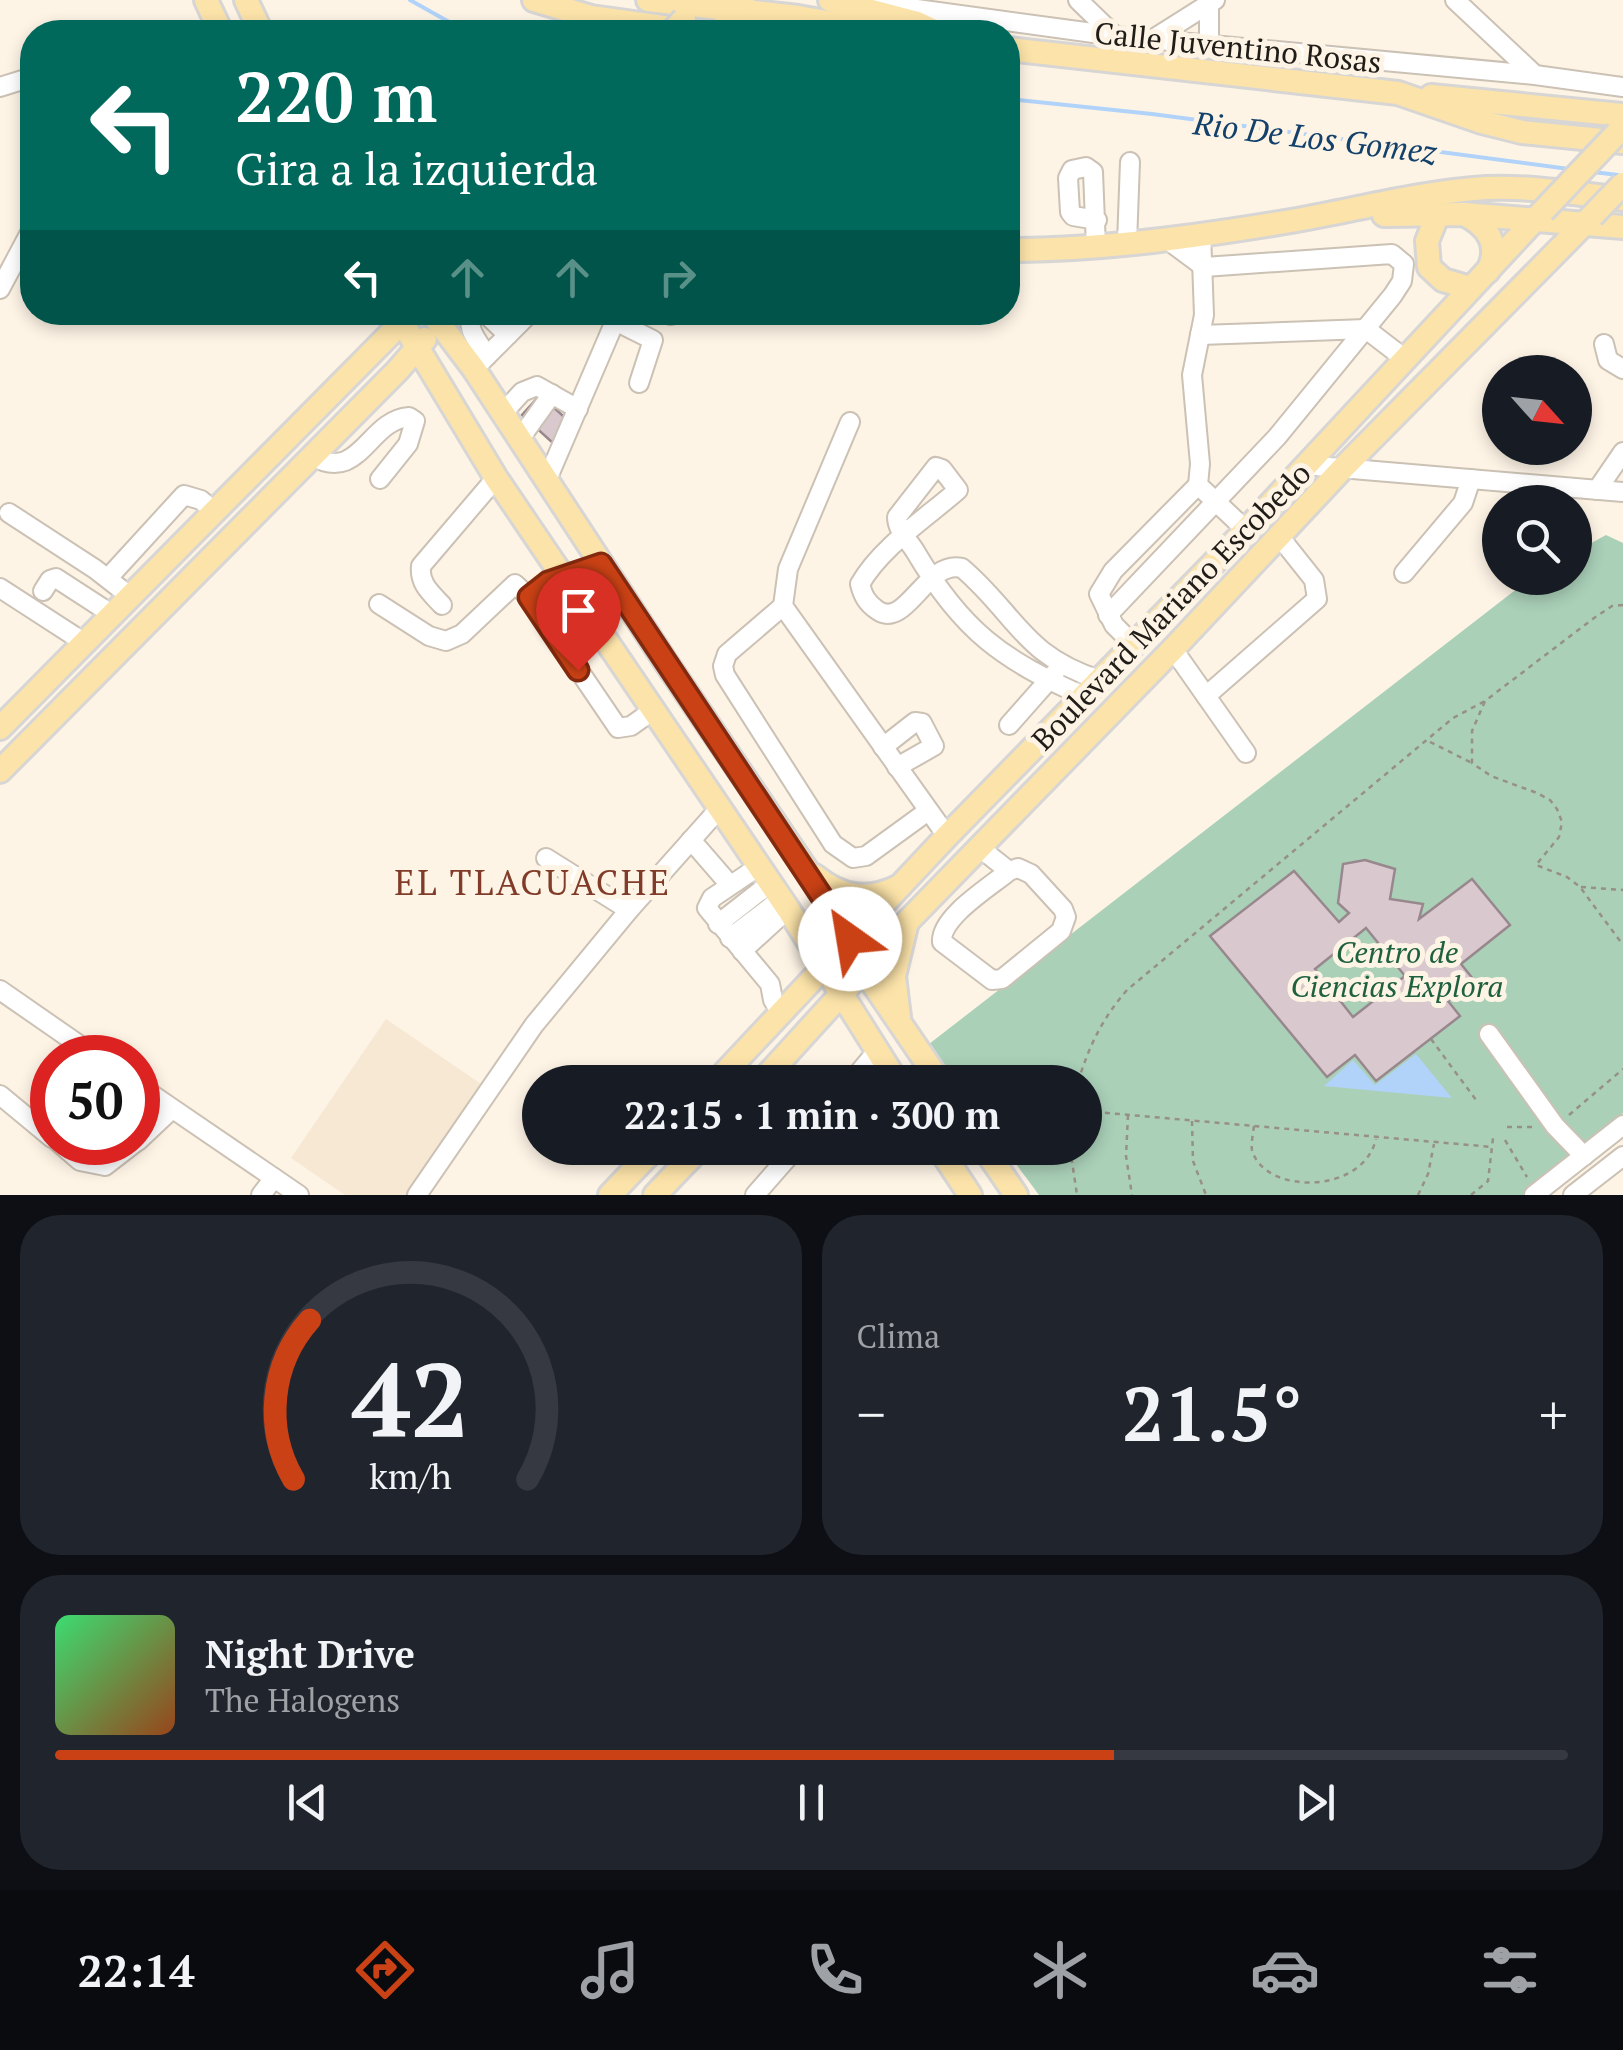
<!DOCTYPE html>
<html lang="es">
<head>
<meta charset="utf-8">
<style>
	:root { --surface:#171b24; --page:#20242c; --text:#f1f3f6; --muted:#9ea1a6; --line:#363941; --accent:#c94115 }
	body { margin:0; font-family:"PT Serif",serif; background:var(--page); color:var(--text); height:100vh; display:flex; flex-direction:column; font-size:38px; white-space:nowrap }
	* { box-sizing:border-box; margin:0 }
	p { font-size:32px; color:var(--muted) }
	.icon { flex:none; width:55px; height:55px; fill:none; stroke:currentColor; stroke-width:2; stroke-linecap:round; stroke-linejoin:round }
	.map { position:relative; height:1195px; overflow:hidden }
	.sheet { display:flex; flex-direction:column; gap:20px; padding:20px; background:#0d0f14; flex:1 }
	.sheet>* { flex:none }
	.top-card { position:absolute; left:20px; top:20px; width:1000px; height:305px; border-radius:40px; box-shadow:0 5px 15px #0003; background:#00695c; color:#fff; overflow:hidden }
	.needle { width:65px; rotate:117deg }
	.buttons { position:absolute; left:1482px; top:355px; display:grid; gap:20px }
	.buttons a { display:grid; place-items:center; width:110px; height:110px; border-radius:50%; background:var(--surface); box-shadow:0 5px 15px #0003; font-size:50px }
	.speed { position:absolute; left:30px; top:1035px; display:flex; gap:20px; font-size:50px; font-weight:700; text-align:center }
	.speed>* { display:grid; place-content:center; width:130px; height:130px; border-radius:50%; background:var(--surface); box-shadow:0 5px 15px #0003; line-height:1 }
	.speed .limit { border:15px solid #d22; background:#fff; color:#111 }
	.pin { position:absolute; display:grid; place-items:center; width:85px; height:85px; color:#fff; margin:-102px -42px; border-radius:50% 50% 50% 0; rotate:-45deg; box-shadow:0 0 10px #0007 }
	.pin .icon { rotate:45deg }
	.me { position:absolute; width:110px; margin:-55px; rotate:328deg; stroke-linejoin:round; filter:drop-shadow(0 0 8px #0008) }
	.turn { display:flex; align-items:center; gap:35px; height:210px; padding:0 50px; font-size:45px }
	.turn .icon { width:130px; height:130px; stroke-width:2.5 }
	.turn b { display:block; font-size:70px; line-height:85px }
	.lanes { display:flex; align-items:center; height:95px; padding:0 50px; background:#0003; justify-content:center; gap:50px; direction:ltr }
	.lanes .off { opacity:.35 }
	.big { font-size:75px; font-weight:700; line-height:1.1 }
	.sheet .tile { flex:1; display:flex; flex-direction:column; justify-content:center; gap:15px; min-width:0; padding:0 35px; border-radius:40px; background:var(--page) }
	.sheet .dial { align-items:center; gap:0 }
	.dial svg { height:260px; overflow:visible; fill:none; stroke:var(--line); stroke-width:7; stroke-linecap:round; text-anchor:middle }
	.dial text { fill:var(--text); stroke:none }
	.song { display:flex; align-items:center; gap:30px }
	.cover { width:120px; height:120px; border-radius:15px; background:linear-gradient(135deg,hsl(140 70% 55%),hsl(20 70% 35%)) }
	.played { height:10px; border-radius:5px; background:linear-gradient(90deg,var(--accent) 70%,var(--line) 70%) }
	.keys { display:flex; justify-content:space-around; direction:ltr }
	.heat { display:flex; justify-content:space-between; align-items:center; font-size:55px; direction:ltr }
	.sheet .tiles { flex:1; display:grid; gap:20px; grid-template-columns:1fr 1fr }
	.tile:last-child { grid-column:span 2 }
	.trip { position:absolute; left:522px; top:1065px; width:580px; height:100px; border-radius:50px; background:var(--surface); box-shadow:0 5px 15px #0003; font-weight:700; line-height:100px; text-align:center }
	.tab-bar { display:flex; height:160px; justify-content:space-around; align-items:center; background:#090b0e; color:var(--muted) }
	.tab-bar .icon { width:70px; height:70px }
	.tab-bar .active { color:var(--accent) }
	.tab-bar b { font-size:45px; color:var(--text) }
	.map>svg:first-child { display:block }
	.built { fill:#f6e8d3 }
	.green { fill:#aad0b8 }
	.water { fill:#b1d3f9 }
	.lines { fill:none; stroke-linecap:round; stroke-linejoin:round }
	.stream { stroke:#b1d3f9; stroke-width:4 }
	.building { fill:#d9c8ce; stroke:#98888e; stroke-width:2.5; fill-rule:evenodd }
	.minor-casing { stroke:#cbc1b4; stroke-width:22 }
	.major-casing { stroke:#d7d6d5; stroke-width:28 }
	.path { stroke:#979086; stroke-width:2.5; stroke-dasharray:5 5; stroke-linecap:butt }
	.minor { stroke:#fff; stroke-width:18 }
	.major { stroke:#fce3a9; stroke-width:22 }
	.major-bridge-casing { stroke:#d7d6d5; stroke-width:28; stroke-linecap:butt }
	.major-bridge { stroke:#fce3a9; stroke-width:22 }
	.route-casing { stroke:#832a0e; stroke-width:25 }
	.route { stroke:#c94115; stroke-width:18 }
	.labels { text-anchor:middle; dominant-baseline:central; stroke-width:10; stroke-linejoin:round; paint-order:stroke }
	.street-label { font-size:30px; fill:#201d18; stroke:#fef4e6 }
	.park-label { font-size:30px; font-style:italic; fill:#1f613f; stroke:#fef4e6 }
	.water-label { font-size:32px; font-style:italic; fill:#13416b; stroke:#fef4e6 }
	.quarter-label { font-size:35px; letter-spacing:2.5px; fill:#813c29; stroke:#fef4e6 }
</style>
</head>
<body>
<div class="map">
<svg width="1623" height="1195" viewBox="0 0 1623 1195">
	<rect width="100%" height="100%" fill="#fef4e6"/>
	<path class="built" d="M386 1019 484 1086 411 1195H345L291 1158Z"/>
	<path class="green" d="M1606 535 1623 543V1113L1523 1195H1039L1004 1148H1085V1082H957L929 1044 1531 578H1575V552Z"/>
	<path class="water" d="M1416 1054 1452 1098 1324 1086 1353 1060 1375 1085Z"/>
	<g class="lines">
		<g class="stream">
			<path d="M410 0 467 32"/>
			<path d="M1008 99 1152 114 1569 169"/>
			<path d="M1593 172 1618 175"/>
		</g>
	</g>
	<g class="building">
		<path d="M540 395 572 424 554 444 522 415Z"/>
		<path d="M1365 860 1395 869 1390 899 1423 904 1419 919 1472 879 1510 925 1461 964 1474 980 1448 1001 1460 1016 1376 1081 1355 1055 1327 1077 1210 936 1294 871 1339 922 1349 913 1338 903 1343 864ZM1366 928 1405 976 1353 1017 1315 969Z"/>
	</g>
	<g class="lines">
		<defs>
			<g id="minor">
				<path d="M1078 0 1115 36"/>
				<path d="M1455 0 1535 75"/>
				<path d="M873 3 1115 36 1535 75 1623 87"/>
				<path d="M1209 5V45"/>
				<path d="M1153 39 1215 0"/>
				<path d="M0 87 32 77"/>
				<path d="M1201 233 1204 315 1192 375 1200 464 1198 485 1246 530"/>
				<path d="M1127 243 1130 162"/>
				<path d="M1096 247 1093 172 1086 167 1072 170 1068 178 1070 212 1073 216 1097 220"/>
				<path d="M0 289 32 229"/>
				<path d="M472 312C465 329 479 342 487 356"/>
				<path d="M484 312 508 335"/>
				<path d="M662 312 671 315 675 312"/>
				<path d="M615 321 653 340 639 383"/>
				<path d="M1200 335 1366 329 1405 359"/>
				<path d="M1604 344 1608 360 1623 369"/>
				<path d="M474 369 531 312"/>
				<path d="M502 414 522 392 537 386 578 409"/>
				<path d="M850 422 788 569 783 606 947 836"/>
				<path d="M519 440 552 394"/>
				<path d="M312 456C360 484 368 420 409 417L415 421 408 444 380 479"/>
				<path d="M1305 465 1623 492"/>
				<path d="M546 482 619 312"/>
				<path d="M1597 490 1623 452"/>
				<path d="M9 513 95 569 131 597"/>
				<path d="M1404 573 1463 503 1471 479"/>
				<path d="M108 578 184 495 201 500 215 512"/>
				<path d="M0 588 85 643"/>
				<path d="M43 591 50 580 56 578 113 615"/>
				<path d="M529 597 563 575 601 564"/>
				<path d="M379 604 429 636 446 641 462 634 515 584 529 597 618 728 631 726 652 711"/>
				<path d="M442 605C431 593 419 584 421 566L496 478"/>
				<path d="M783 606 727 654 723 666 725 675 833 844 853 858 866 856 928 811"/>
				<path d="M1108 615 1277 437 1393 295 1402 281 1404 264 1392 254 1204 267 1165 238"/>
				<path d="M1135 646 1114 625 1099 594 1113 571 1198 485"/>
				<path d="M1173 649 1246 753"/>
				<path d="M1206 696 1317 599 1314 580 1279 536"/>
				<path d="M1086 697C1002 660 962 631 915 551 908 540 897 530 897 517L936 467 942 469 958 490C926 518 881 547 860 584 863 596 867 603 877 610 906 631 926 559 962 568 1016 614 1023 656 1100 680"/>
				<path d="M1009 725 1055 673"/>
				<path d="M883 747 915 722 922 723 934 746 897 767"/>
				<path d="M691 840 730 885"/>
				<path d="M980 848 1009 871 1018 868 1031 874 1063 909 1066 917 1061 931 1002 979 992 980 942 942C940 917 990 887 1009 871"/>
				<path d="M546 858 629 910"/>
				<path d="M758 867 712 898 707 908 770 984 773 1000 781 1013"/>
				<path d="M718 924 769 884"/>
				<path d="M730 938 781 899"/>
				<path d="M742 951 788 909"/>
				<path d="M0 990 98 1058"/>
				<path d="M1489 1034 1555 1126 1584 1156"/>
				<path d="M851 1082 877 1051"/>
				<path d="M138 1085 299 1195"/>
				<path d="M0 1095 52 1138"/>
				<path d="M138 1141 172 1109"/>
				<path d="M58 1142 80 1161 105 1166 136 1142"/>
				<path d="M261 1195 274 1178"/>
				<path d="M417 1195 534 1025 629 910 718 810"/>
				<path d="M755 1195 796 1148"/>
				<path d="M1534 1195 1623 1125"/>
				<path d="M1573 1195 1623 1156"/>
			</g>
			<g id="major">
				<path d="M206 0 221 32"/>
				<path d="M246 0 261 32"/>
				<path d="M534 0 591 17 699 32"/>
				<path d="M648 0 798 17 883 32"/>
				<path d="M830 0 917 23 936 32"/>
				<path d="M719 32 743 2"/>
				<path d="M1008 49 1398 93 1482 122 1522 132 1623 142"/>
				<path d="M1431 96 1623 115"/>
				<path d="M1438 214 1427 241 1429 267 1443 280 1470 288"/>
				<path d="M1464 214C1488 226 1501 245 1488 271"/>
				<path d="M1384 215 1464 214 1623 227"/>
				<path d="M1008 250C1103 250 1202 236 1297 220 1359 209 1422 192 1486 188 1531 186 1578 194 1623 199"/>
				<path d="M396 312 496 478 788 909 897 1082"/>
				<path d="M431 312 474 369 665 661 804 866 850 939 863 969 940 1082"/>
				<path d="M0 728 409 315"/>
				<path d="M0 771 397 371 425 339"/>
				<path d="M815 876C842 898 868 902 900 886"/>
				<path d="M899 1017 894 976 906 926"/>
				<path d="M716 1082 947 836 1246 530 1543 211"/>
				<path d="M761 1082 907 922 1173 649 1342 469 1592 216"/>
				<path d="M939 1148 970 1195"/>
				<path d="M984 1148 1016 1195"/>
				<path d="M610 1195 655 1148"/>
				<path d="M655 1195 700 1148"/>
			</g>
		</defs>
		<use href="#minor" class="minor-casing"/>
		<use href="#major" class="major-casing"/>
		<g class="path">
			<path d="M1623 605 1612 606 1594 618 1485 701 1472 731V763L1491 776 1537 793 1550 800 1557 809 1562 822 1559 837 1536 865 1567 877 1580 887 1623 945"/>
			<path d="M1430 742 1472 763"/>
			<path d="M1581 887 1623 890"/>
			<path d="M1431 1039 1476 1100"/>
			<path d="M1078 1082C1089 1046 1102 1019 1127 990L1453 718 1485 701"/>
			<path d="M1085 1111 1492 1147"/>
			<path d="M1128 1115 1126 1156 1132 1195"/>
			<path d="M1569 1115 1623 1069"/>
			<path d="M1192 1121 1193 1161 1206 1195"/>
			<path d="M1254 1126C1253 1134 1251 1143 1252 1150 1264 1195 1363 1195 1376 1139"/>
			<path d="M1507 1127H1535"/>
			<path d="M1505 1140 1527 1177"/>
			<path d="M1070 1148 1077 1195"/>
			<path d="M1418 1195 1428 1174 1434 1144"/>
			<path d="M1471 1195 1488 1181 1493 1138"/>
		</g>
		<use href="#minor" class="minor"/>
		<use href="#major" class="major"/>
		<defs>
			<g id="major-bridge">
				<path d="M672 32 684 19"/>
				<path d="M1543 211 1617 133"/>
				<path d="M1592 216 1623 184"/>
			</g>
		</defs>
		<use href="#major-bridge" class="major-bridge-casing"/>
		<use href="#major-bridge" class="major-bridge"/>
	</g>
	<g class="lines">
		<defs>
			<path id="route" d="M578 670 529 597 548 582 601 564 850 939"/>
		</defs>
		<use href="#route" class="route-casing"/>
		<use href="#route" class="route"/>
	</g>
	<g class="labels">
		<g class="street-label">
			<text transform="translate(1238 47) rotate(6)">Calle Juventino Rosas</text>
			<text transform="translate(1171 606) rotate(-46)">Boulevard Mariano Escobedo</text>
		</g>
		<g class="park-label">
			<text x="1397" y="952">Centro de<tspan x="1397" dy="34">Ciencias Explora</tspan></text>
		</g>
		<g class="water-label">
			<text transform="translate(1315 137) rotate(7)">Rio De Los Gomez</text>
		</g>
		<g class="quarter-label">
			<text x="533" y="882">EL TLACUACHE</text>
		</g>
	</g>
</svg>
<div class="buttons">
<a><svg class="needle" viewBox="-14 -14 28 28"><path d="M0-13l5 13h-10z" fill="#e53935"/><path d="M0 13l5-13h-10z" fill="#9ea1a6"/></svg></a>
<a><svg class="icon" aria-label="search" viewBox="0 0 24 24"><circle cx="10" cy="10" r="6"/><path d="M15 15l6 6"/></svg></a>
</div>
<div class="speed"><div class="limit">50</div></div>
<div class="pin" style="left:578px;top:670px;background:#d93025"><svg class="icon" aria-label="arrive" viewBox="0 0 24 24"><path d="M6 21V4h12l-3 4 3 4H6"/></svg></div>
<svg class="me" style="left:850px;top:939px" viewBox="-20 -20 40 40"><circle r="19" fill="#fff"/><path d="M0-13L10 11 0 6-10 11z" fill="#c94115"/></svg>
<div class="trip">22:15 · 1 min · 300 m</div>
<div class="top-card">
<div class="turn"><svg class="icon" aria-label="left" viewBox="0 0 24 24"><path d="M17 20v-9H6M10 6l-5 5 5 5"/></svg><div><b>220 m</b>Gira a la izquierda</div></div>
<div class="lanes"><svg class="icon" aria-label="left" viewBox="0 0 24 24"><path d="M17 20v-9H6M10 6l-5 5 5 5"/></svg><svg class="icon off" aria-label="ahead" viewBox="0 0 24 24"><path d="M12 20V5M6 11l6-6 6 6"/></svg><svg class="icon off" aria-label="ahead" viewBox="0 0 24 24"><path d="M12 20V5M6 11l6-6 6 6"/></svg><svg class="icon off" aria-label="right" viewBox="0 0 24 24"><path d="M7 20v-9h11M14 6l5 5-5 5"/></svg></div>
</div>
</div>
<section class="sheet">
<div class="tiles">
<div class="tile dial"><svg viewBox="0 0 100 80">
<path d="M14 69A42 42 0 1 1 86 69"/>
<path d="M14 69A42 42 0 0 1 19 20" stroke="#c94115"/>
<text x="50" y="56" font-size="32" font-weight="700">42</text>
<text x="50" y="72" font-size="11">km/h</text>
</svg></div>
<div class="tile"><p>Clima</p>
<div class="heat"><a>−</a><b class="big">21.5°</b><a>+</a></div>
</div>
<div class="tile">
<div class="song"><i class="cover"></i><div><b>Night Drive</b><p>The Halogens</p></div></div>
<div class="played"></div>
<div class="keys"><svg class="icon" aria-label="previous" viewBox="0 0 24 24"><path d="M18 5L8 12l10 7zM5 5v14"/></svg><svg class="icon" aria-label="pause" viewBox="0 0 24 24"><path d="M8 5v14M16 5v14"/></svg><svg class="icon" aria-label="next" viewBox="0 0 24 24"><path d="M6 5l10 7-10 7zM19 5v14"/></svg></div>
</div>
</div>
</section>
<nav class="tab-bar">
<b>22:14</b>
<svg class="icon active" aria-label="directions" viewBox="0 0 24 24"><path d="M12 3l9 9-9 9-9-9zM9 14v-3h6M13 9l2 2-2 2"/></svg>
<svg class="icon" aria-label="music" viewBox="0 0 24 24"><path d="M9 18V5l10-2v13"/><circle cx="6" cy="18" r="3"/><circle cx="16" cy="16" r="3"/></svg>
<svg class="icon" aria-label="phone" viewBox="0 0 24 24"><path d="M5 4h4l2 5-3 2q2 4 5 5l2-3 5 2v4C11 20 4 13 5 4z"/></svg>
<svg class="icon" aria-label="climate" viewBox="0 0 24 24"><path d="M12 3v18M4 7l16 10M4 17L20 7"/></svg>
<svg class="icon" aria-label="car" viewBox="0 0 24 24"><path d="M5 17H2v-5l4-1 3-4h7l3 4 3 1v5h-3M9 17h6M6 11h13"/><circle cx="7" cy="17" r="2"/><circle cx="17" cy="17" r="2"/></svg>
<svg class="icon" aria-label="filters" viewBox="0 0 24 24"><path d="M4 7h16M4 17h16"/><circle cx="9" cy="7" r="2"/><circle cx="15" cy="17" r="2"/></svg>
</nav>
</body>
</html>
